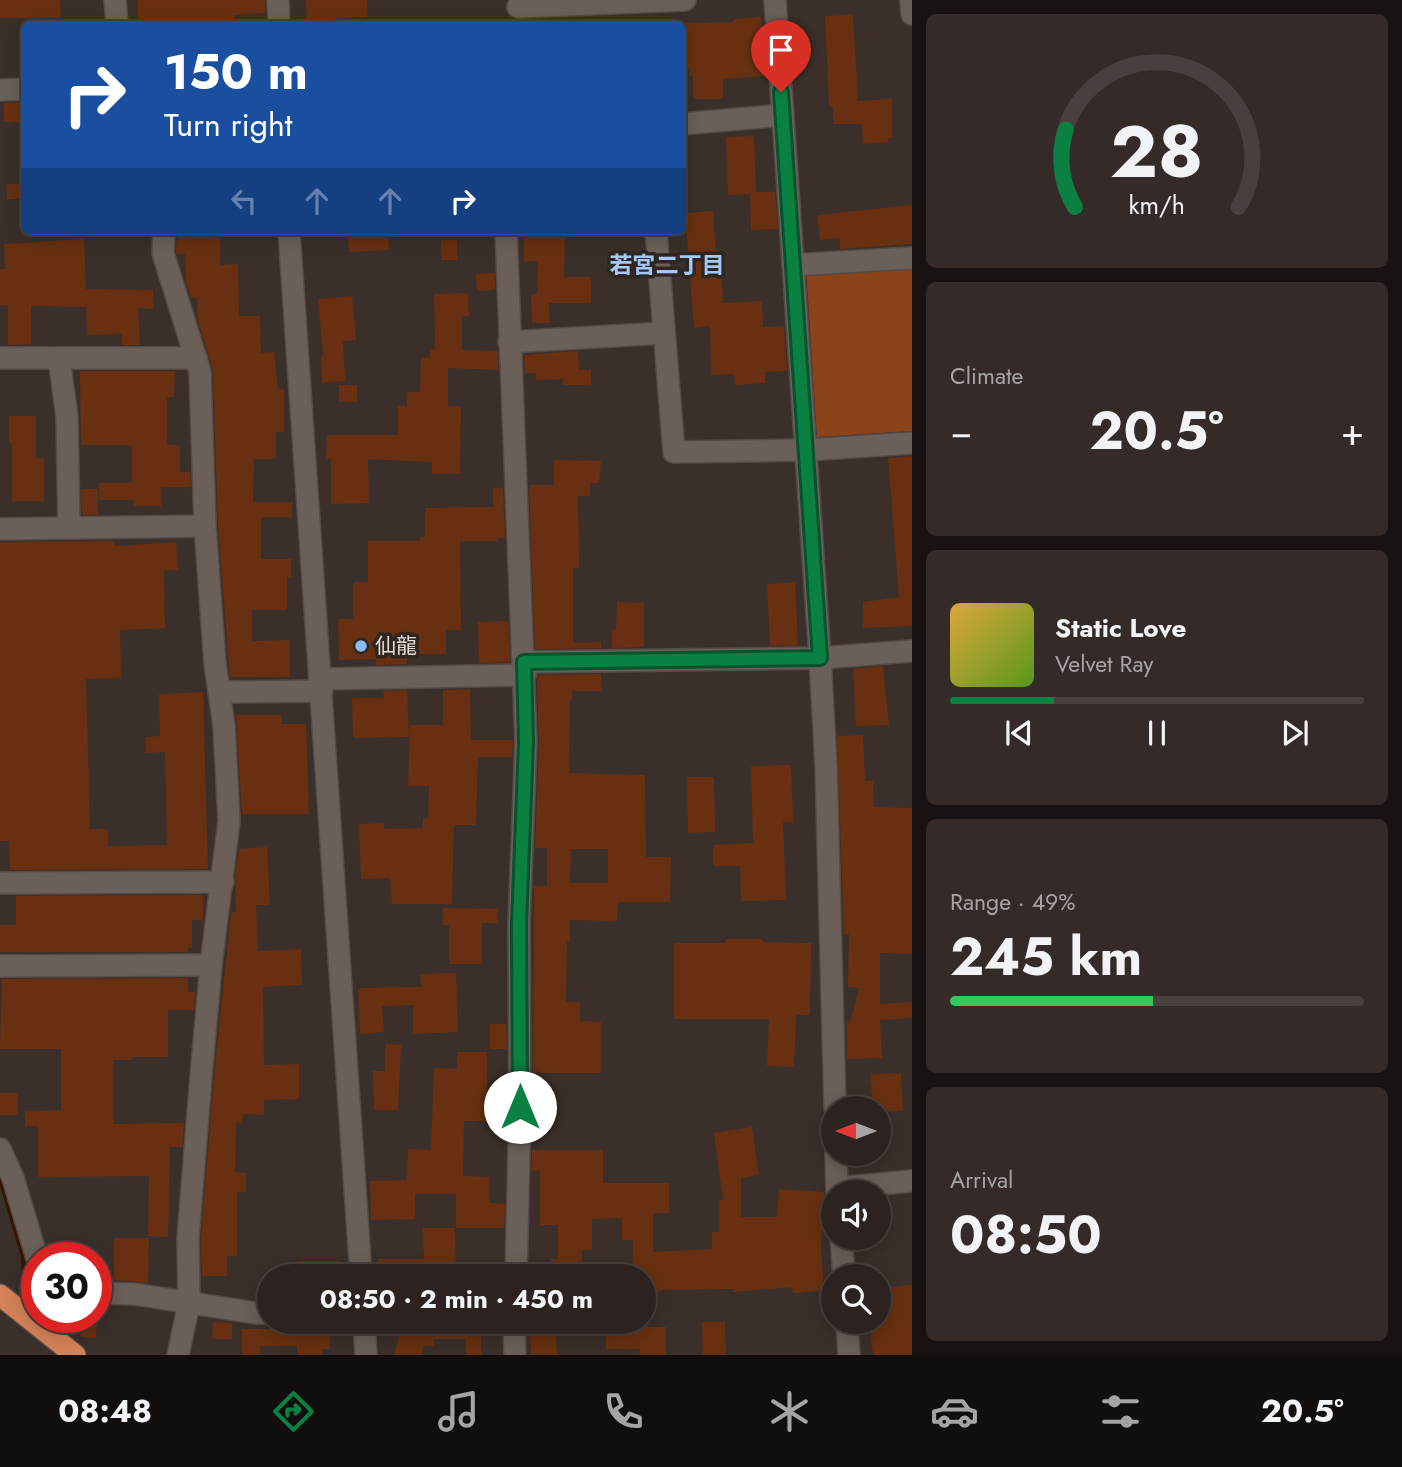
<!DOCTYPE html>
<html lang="en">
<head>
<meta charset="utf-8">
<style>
	:root { --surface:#2c2320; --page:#342b29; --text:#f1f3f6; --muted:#a6a4a5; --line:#48403e; --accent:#0b8043 }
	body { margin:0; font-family:Jost,"Noto Sans JP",sans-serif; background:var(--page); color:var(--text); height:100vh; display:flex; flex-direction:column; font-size:26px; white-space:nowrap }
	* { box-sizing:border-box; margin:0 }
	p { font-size:23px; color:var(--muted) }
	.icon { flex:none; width:38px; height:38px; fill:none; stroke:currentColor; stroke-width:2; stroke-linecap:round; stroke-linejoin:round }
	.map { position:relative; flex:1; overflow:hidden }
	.side { display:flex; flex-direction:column; gap:14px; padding:14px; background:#181312; width:490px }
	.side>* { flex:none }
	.banner { position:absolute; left:21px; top:21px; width:665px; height:214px; border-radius:10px; box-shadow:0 4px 18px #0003,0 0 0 2px var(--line); background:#1a4fa0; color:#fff; overflow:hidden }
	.needle { width:46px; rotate:270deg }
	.fabs { position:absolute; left:821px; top:1096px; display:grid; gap:14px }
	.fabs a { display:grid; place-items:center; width:70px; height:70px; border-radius:50%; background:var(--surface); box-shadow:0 4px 18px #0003,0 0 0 2px var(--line); font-size:35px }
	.speed { position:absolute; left:21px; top:1242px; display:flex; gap:14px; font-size:35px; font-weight:700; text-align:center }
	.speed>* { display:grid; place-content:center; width:91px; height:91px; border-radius:50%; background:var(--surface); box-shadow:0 4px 18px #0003,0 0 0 2px var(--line); line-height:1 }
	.speed .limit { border:10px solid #d22; background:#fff; color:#111 }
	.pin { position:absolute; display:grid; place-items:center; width:60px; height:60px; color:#fff; margin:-72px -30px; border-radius:50% 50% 50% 0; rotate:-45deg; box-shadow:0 0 7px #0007 }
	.pin .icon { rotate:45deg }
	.me { position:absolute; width:77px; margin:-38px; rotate:0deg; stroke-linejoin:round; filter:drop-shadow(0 0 5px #0008) }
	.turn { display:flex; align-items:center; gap:24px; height:147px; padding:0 28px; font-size:32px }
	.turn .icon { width:91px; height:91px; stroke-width:2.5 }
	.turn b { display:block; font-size:49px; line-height:60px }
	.lanes { display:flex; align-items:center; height:66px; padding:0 28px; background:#0003; justify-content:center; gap:35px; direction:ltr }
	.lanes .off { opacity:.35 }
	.big { font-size:52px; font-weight:700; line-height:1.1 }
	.side .card { flex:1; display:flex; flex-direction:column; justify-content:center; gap:10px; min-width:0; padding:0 24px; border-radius:10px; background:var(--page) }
	.side .dial { align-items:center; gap:0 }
	.dial svg { height:182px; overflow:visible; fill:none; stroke:var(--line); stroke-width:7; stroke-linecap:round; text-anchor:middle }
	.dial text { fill:var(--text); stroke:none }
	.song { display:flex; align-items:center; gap:21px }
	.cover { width:84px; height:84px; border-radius:10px; background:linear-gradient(135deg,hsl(40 70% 55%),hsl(90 70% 35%)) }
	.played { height:7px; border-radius:4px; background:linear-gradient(90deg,var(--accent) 25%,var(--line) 25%) }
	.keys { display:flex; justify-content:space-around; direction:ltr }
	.heat { display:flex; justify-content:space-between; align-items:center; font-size:38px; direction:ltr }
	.charge { height:10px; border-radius:5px; background:linear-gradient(90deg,#34c759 49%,var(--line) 0) }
	.trip { position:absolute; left:257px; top:1264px; width:399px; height:70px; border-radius:35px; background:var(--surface); box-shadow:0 4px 18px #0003,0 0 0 2px var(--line); font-weight:700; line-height:70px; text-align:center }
	.dock { display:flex; height:112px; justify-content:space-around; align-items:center; background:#120e0d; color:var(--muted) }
	.dock .icon { width:49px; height:49px }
	.dock .active { color:var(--accent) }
	.dock b { font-size:32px; color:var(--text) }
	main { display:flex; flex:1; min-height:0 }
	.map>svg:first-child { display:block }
	.green { fill:#8b431a }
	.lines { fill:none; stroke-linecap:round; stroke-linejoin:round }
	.stream { stroke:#391300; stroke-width:6 }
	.building { fill:#683010; fill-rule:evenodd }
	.minor-casing { stroke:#544a47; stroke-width:24 }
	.highway-casing { stroke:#544a47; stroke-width:24 }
	.minor { stroke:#6b5f59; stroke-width:21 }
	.highway { stroke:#d58259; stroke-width:21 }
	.route-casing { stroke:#07532c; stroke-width:18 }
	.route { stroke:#0b8043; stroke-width:12 }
	.poi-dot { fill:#8abafc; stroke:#302621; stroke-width:2.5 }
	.labels { text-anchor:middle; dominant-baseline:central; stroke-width:7; stroke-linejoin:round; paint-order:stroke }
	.poi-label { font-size:21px; fill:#e5ddda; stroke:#302621; text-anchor:start }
	.neighbourhood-label { font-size:23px; font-weight:bold; fill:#a5c8fa; stroke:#302621 }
</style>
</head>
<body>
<main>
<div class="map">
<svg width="912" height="1355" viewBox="0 0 912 1355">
	<rect width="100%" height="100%" fill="#3a2f2a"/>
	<path class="green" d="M912 263V431L817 437 806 269Z"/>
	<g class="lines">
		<path class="stream" d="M0 1175 24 1257 25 1270"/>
	</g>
	<g class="building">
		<path d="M0 0H60L61 18H0Z"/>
		<path d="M138 0H265V13L234 15V24H138Z"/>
		<path d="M306 0H367V17L307 20Z"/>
		<path d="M853 15 858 101 892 99V138H888V142L863 144 862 124H833V107H829L825 16Z"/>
		<path d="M761 17 766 63H763L764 76 723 79V99H693V76H689V69H682V23L733 22V19Z"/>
		<path d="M24 102V122H4L3 103Z"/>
		<path d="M754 136 756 192H775L778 229 751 230 750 194 728 195 726 137Z"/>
		<rect x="7" y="184" width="17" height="15"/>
		<path d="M912 205V244L840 249V238L820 240 817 215Z"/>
		<path d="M713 211 716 254H721L723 303 762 301 763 327 784 326 787 371 765 372V383L735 385 734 374 711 375 710 326 694 328 685 213Z"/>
		<path d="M177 231H220V265L238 264 239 316H260L261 353 274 352 278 389H284V432H276V459H254L253 502H292V517H261V559H291V577H287V610H252V641L290 640V677H230L218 525 213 371 198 321 197 298H191L186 281 185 254H177L176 251Z"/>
		<path d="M347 231H388L389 250 349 252Z"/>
		<path d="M524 231H565L564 277H591V303H549L550 323H532L531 294H537L538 261H524Z"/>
		<path d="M84 239 86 289 153 290V309L138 308 140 345H122V334L87 335 86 307 31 306V344L8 345V305L0 306V269H5L4 244Z"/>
		<rect x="441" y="240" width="16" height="20"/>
		<path d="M495 273V290L477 291 476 274Z"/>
		<path d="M468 293 469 316H462V350L498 351V370L448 368V406H461L460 474H432V462L368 459 369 503 331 504V459H326L327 435H398V406H407V392H420L421 357 430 358V349H435L434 294Z"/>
		<path d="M352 296 356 340 343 341 345 381 322 383 321 355H323L318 299Z"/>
		<path d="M578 351 579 370H591V385H563V379L536 380V373H525L524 355Z"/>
		<path d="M80 371H175L174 397H167V445H180V472H190L191 487H161V506H134V500H99V483H132V445H81Z"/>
		<rect x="339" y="385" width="18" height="17"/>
		<path d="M9 416H36V458H44V501H12V443H9Z"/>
		<path d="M912 456V626L863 628V602L899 597 888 458Z"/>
		<path d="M554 460 601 461 599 483H590V496H578L579 568H573V643L601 642V648L535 649 529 485H554Z"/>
		<path d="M493 488H503L505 538H497V541H460L461 630H446V654H407V664L376 665V659L339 660 338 619H353V582H368V541H420V537H425V508L493 507Z"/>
		<path d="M81 489H98V514L82 515Z"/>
		<path d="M115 541V546L176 542 178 570 164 571 165 628 120 630 121 678 86 679 90 829H108V846L167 845 165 752 146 753V737L160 736 159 694 203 692 208 869 10 870 9 841H0V542Z"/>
		<path d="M795 582 798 645 770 646 767 584Z"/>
		<path d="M617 602 644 603V647L612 648V629H616Z"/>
		<path d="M508 621 510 662 479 663 478 622Z"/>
		<path d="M883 666 889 725 856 726 853 669Z"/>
		<path d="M601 674V691H572V700H570L569 773 645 775 646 857H671L670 902H618L617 921 570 920V941H567L566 1002H580V1021L601 1022V1073H533L534 886H547V848H535L539 743 537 681 538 675ZM571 849H608V883H570Z"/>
		<path d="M470 689 471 740H513L512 757H478L476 825H454L452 904H392L390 878 361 879 359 824 384 823V829L423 828V818H428L429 786H408L410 725H443V690Z"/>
		<path d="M407 690 409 737 353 738 352 698H384L383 691Z"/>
		<path d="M236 715H281V724H306L309 814H242Z"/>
		<path d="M863 735 865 781H873L874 807 912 808V954L880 953V1004L912 1002V1018L880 1020 882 1058 847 1059V1021L851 1020 859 988 848 987 849 934H844L837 736Z"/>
		<path d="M791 765 793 822H783L786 900 741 901 740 866H713V845L753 843 751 766Z"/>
		<path d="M687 777H714L715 832 688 833Z"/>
		<path d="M267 847 270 905H256L258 951 301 949 302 985 263 987 264 1065 299 1064V1099L264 1100V1115L243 1114 242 1124 236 1123 235 1172 246 1173V1192H237V1256H227V1276H202L201 1238 214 1077 231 913 236 912 235 875 239 849Z"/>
		<path d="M203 895V920H192V948H188V952H0V925H16V896Z"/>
		<path d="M443 908 497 909V923H482V964H449V925H442Z"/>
		<path d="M726 939H763V942L811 943 810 1015H796L794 1067 767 1066 769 1019H674V943H726Z"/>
		<path d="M456 973 458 1032 413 1034V1005L382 1006 384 1032 360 1034 358 990 361 988 421 987 420 974Z"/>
		<path d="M188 978V992H195L194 1010H168V1057H132V1060H113V1124L184 1123 182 1147H170L168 1237 148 1236 149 1176 38 1177V1126H25V1111L61 1110V1049H0L2 979Z"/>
		<path d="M490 1024H506L507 1049H490Z"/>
		<path d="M385 1044 401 1045 398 1110H374L373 1071H385Z"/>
		<path d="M457 1052H487V1100H507V1121H464L463 1176 489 1177V1203L505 1204 504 1228H456V1194H415V1219L371 1220 370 1181 407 1180 408 1149 431 1150 434 1068 457 1069Z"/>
		<path d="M901 1073 903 1111 878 1112V1108H872L871 1074Z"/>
		<rect x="0" y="1093" width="18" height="22"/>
		<path d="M752 1127 759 1175 741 1178V1217H777L779 1189 824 1192 821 1247 824 1291 793 1293 792 1287 733 1292V1289L659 1290V1292L644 1293V1276H633V1240H622V1218L592 1219V1250H582V1276H551V1259H558V1225H540V1171H532V1150H603V1183H669V1213H653V1252L712 1249V1232H719V1200H723L714 1133Z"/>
		<path d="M423 1228H455L456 1275 377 1276V1259H424Z"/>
		<path d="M114 1238H149L148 1283 114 1280Z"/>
		<rect x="298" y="1261" width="41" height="15"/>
		<path d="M912 1285V1355H873L869 1321H878V1288Z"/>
		<path d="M76 1318H97L96 1338 82 1337 75 1328Z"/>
		<path d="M403 1321 434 1322V1324H481V1355H466V1339H434V1346H424L422 1355H394Z"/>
		<path d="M213 1322 232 1323V1339H212Z"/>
		<path d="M606 1322H621V1327H666V1355H640V1349H606Z"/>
		<path d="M702 1322H725L726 1355H703Z"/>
		<path d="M310 1326H329L330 1349H322V1355H297V1346H260V1355H242V1329H310Z"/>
		<path d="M555 1329 557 1355H531L530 1331Z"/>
	</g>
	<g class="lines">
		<defs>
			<g id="minor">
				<path d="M115 0 117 24"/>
				<path d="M278 0 279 24"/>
				<path d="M775 0 820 658 826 766 835 1108"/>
				<path d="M911 0 912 14"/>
				<path d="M518 7 685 0"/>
				<path d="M0 90 24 89"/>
				<path d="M682 124 783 115"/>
				<path d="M164 231 163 253 200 372 205 526 215 664 224 726 229 821 211 965 201 1076 188 1238 189 1303 178 1355"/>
				<path d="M289 231 361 1276"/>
				<path d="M506 231 526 742 519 924 520 1107 516 1276"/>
				<path d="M656 231 674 452 806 450 912 443"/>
				<path d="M793 265 912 258"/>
				<path d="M509 342 664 333"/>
				<path d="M0 358H196"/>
				<path d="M59 358 67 417 69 528"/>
				<path d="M0 529 205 526"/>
				<path d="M524 662 820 658 912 651"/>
				<path d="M321 679 525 675"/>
				<path d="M219 692 322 691"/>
				<path d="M0 883 223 882"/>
				<path d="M0 966 211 965"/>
				<path d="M0 1149 13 1178 37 1258"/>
				<path d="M836 1153 837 1192"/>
				<path d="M837 1188 912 1181"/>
				<path d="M841 1237 844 1276"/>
				<path d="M96 1293 134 1294 255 1313H270"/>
				<path d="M364 1321 366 1355"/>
				<path d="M514 1321 515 1355"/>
				<path d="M847 1321 849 1355"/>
			</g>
			<path id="highway" d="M0 1295 75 1355"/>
		</defs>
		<use href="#minor" class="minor-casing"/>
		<use href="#highway" class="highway-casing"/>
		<use href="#minor" class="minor"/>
		<use href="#highway" class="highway"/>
	</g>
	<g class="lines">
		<defs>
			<path id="route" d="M520 1107 519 924 526 742 524 662 820 658 781 92"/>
		</defs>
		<use href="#route" class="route-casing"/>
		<use href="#route" class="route"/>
	</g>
	<circle class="poi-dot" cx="361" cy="646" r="7"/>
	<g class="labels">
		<g class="poi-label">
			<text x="375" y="646">仙龍</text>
		</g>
		<g class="neighbourhood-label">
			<text x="667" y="265">若宮二丁目</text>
		</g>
	</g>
</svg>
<div class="fabs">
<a><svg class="needle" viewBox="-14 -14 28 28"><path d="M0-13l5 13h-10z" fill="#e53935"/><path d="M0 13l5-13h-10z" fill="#a6a4a5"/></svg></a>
<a><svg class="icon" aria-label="sound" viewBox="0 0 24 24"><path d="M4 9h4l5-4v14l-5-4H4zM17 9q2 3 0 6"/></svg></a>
<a><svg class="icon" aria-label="search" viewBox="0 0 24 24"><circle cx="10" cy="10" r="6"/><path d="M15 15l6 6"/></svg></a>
</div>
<div class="speed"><div class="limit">30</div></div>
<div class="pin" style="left:781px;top:92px;background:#d93025"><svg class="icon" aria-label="arrive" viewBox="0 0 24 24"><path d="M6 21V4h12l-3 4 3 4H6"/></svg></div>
<svg class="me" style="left:520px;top:1107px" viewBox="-20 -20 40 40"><circle r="19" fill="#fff"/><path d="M0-13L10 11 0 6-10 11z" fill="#0b8043"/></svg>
<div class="trip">08:50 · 2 min · 450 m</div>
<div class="banner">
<div class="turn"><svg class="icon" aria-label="right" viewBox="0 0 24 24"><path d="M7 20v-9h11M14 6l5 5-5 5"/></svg><div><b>150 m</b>Turn right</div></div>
<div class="lanes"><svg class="icon off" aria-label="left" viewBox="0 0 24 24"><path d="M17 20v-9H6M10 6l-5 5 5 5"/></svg><svg class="icon off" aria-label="ahead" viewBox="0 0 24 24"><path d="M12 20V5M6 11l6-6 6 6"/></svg><svg class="icon off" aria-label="ahead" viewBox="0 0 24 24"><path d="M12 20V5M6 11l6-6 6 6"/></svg><svg class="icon" aria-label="right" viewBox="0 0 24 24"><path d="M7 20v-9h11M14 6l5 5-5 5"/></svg></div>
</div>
</div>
<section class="side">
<div class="card dial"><svg viewBox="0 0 100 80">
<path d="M14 69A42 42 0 1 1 86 69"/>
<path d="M14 69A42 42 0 0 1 10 35" stroke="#0b8043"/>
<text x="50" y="56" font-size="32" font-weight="700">28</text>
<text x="50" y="72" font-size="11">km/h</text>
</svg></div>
<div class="card"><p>Climate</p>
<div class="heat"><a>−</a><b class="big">20.5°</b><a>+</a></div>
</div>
<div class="card">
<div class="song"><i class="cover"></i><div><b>Static Love</b><p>Velvet Ray</p></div></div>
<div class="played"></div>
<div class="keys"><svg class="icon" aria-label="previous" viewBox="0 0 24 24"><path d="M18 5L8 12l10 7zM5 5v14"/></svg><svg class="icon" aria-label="pause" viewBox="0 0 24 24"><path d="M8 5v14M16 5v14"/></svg><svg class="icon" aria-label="next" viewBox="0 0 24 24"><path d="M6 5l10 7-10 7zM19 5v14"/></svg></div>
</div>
<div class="card"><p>Range · 49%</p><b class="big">245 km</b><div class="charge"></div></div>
<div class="card"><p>Arrival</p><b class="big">08:50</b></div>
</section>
</main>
<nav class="dock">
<b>08:48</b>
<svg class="icon active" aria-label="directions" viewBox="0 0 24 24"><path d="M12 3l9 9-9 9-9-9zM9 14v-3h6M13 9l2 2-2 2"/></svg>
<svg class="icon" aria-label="music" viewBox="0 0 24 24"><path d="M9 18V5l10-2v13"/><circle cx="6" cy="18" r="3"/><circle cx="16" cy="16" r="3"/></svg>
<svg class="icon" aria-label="phone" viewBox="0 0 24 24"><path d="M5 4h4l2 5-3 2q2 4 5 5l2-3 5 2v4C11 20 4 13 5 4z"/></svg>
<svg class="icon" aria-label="climate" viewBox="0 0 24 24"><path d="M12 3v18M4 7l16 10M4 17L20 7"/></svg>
<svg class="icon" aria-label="car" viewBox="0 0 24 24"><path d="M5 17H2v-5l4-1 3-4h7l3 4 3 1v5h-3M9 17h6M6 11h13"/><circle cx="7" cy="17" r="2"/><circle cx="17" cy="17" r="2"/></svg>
<svg class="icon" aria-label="filters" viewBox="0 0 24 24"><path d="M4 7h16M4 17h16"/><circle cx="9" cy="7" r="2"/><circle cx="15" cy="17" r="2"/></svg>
<b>20.5°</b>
</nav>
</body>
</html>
